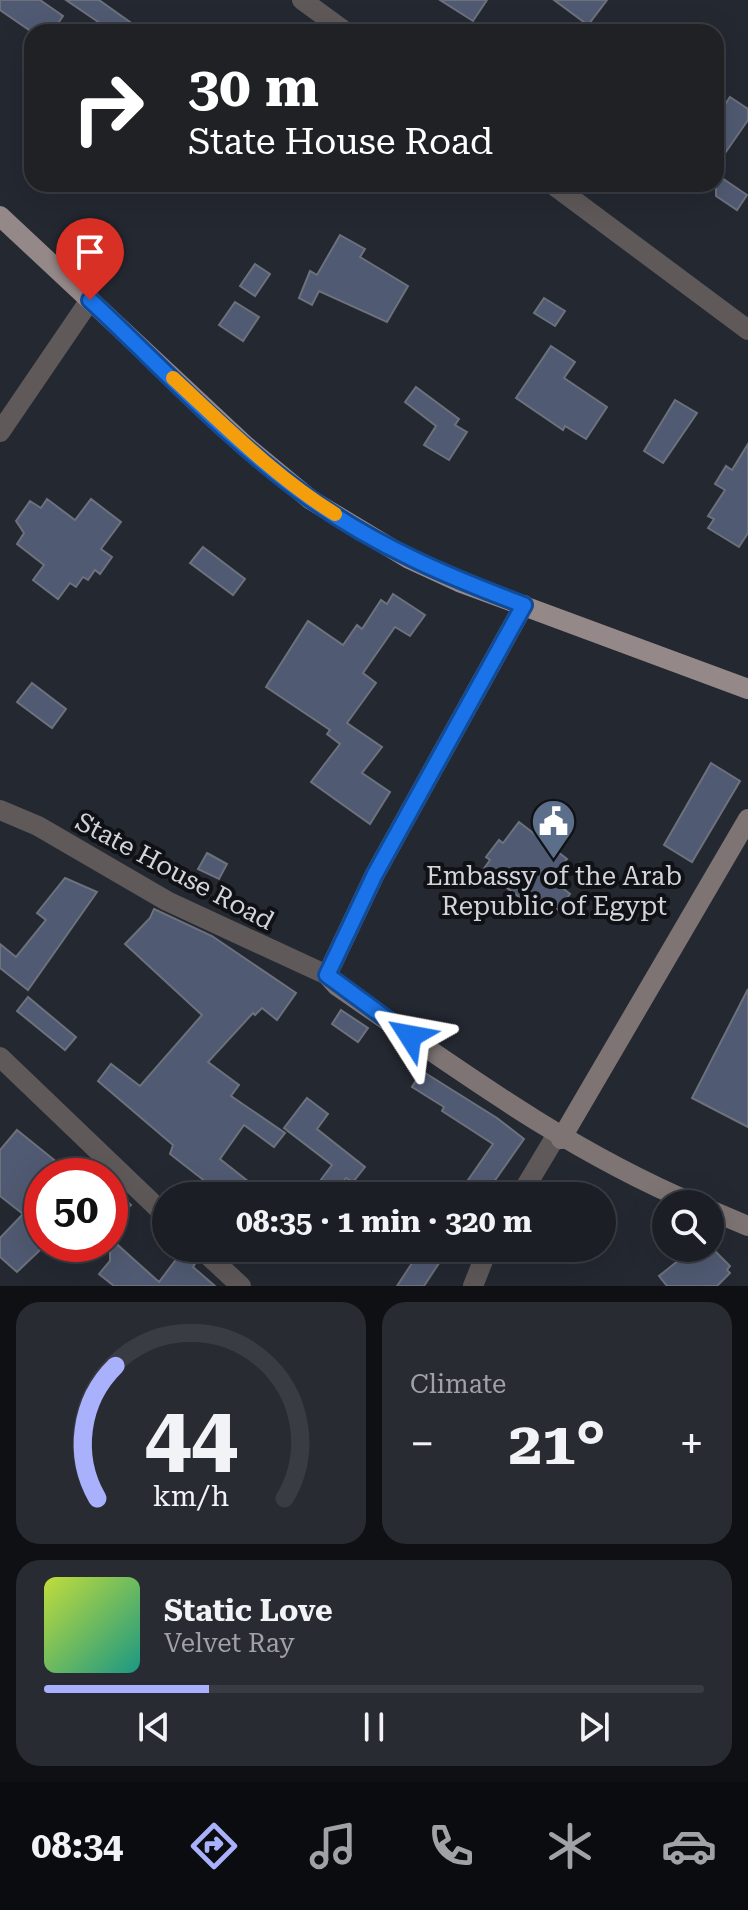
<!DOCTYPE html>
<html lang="en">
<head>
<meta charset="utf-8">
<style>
	:root { --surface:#1b1e25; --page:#282b32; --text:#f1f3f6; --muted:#a0a2a7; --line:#393c42; --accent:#a9b0fc }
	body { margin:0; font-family:"Roboto Serif",serif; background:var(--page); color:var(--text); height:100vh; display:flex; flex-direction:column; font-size:30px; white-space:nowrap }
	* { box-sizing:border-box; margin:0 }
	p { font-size:26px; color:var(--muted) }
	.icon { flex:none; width:44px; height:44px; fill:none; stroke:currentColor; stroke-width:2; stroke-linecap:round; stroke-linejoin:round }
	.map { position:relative; height:1286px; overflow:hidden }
	.drawer { display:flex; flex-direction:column; gap:16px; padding:16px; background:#0f1014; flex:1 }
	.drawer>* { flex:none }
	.top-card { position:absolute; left:24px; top:24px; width:700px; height:168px; border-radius:24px; box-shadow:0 8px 32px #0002,0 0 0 2px var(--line); background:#202124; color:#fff; overflow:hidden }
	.buttons { position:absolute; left:652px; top:1190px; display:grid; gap:16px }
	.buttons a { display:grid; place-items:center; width:72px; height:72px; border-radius:50%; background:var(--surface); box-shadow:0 8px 32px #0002,0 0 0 2px var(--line); font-size:40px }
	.speed { position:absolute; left:24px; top:1158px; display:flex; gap:16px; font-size:40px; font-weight:700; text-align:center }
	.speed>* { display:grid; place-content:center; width:104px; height:104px; border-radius:50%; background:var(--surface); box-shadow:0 8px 32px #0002,0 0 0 2px var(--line); line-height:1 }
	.speed .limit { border:12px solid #d22; background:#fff; color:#111 }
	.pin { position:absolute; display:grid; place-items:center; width:68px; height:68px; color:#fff; margin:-82px -34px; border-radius:50% 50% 50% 0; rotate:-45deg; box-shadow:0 0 8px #0007 }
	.pin .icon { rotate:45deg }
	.me { position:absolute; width:88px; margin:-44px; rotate:304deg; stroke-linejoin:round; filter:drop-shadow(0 0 6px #0008) }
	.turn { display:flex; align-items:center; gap:28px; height:168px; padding:0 32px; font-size:36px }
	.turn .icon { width:104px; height:104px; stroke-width:2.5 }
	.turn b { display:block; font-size:56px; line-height:68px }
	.big { font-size:60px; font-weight:700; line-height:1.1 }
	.drawer .widget { flex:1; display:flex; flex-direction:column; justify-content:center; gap:12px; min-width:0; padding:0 28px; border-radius:24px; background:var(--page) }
	.drawer .dial { align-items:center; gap:0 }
	.dial svg { height:208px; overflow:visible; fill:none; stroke:var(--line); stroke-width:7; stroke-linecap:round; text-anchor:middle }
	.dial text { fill:var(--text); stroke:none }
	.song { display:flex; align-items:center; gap:24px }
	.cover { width:96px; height:96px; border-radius:12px; background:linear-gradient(135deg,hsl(70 70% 55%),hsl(170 70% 35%)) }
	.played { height:8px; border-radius:4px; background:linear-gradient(90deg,var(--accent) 25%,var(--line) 25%) }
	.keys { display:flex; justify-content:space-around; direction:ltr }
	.heat { display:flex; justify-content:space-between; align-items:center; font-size:44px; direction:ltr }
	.drawer .tiles { flex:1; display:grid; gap:16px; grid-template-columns:1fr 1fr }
	.widget:last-child { grid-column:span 2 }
	.trip { position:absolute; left:152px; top:1182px; width:464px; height:80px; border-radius:40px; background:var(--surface); box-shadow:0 8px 32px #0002,0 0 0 2px var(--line); font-weight:700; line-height:80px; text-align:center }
	.dock { display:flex; height:128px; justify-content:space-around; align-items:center; background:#0b0c0f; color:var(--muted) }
	.dock .icon { width:56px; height:56px }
	.dock .on { color:var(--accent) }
	.dock b { font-size:36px; color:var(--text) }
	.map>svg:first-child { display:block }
	.building { fill:#505a72; stroke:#6c717c; stroke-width:2 }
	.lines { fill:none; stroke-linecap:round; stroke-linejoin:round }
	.minor { stroke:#5f5959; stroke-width:20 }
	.secondary { stroke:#7e7474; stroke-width:20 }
	.primary { stroke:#958889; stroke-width:20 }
	.route-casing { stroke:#114b97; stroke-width:20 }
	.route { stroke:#1a73e8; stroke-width:14 }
	.slow { stroke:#f59e0b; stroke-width:14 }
	.labels { text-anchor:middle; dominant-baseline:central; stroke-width:8; stroke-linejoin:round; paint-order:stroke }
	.street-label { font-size:26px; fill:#d1d4db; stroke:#0f1115 }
	.poi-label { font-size:26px; fill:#d1d4db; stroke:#0f1115 }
</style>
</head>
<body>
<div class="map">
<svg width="748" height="1286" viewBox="0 0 748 1286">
	<rect width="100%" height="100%" fill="#242831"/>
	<g class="building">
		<path d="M0 0H40L63 16 52 32H32L0 10Z"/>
		<path d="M66 0H99L144 32H113Z"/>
		<path d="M440 0H487L473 21Z"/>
		<path d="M554 0H607L588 25Z"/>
		<path d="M730 97 748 109V120L716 166V118Z"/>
		<path d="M716 174 747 195 737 210 716 196Z"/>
		<path d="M340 235 365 249 360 257 408 286 387 322 319 291 312 305 299 298 310 271 317 275Z"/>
		<path d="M255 264 270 274 255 296 240 286Z"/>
		<path d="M544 298 565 311 555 326 534 313Z"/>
		<path d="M235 302 259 317 243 341 219 325Z"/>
		<path d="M551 346 575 362 564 378 607 407 586 439 565 426 563 430 516 398Z"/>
		<path d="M416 387 459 419 455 425 467 432 449 460 424 445 436 426 405 402Z"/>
		<path d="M675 400 697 413 663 463 644 451Z"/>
		<path d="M748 444V533L739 547 708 528 714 519 708 516 725 490 715 484 726 466 732 470Z"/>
		<path d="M47 499 75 520 91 499 121 522 101 549 112 557 100 574 95 570 88 580 83 577 76 587 70 583 58 599 33 580 44 565 17 544 24 533 16 521 30 501 41 508Z"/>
		<path d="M203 547 245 579 233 595 190 563Z"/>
		<path d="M393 594 425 615 410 636 395 627 363 673 376 683 347 723 382 747 362 773 390 792 370 824 311 782 340 744 327 734 330 730 266 687 308 621 343 645 357 625 362 629 381 600 387 604Z"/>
		<path d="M32 683 66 709 52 728 17 702Z"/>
		<path d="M711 763 740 781 692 862 664 845Z"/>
		<path d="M519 822 567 859 563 864 572 871 560 886 570 894 558 910 554 906 546 917 483 870 490 860 486 857 499 840 503 843Z"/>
		<path d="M207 853 227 864 219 879 198 869Z"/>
		<path d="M65 878 97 892 28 990 0 968V944L16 957 46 920 37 913Z"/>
		<path d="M154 909 212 936 296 993 277 1020 262 1008 255 1015 253 1013 208 1062 239 1085 231 1096 285 1133 274 1147 244 1125 220 1159 249 1182 238 1196H224L170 1154 173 1145 98 1081 111 1064 140 1086 202 1015 125 944 150 918Z"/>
		<path d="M748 989V1127L692 1098Z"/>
		<path d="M28 997 76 1037 65 1050 17 1011Z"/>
		<path d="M341 1010 368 1028 358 1042 332 1024Z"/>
		<path d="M422 1071 497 1118 524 1139 486 1193 468 1180 493 1144 442 1111 444 1107 412 1087Z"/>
		<path d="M307 1098 328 1114 317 1129 365 1167 353 1182 346 1178 335 1192 320 1181 332 1165 284 1128Z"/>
		<path d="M17 1130 74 1176H42V1248L17 1272 0 1257V1238L23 1214 0 1196V1150Z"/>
		<path d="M110 1186 131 1205 110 1225Z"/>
		<path d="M110 1238 159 1282 184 1249 196 1262 193 1267 215 1286H114L99 1274 110 1261Z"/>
		<path d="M422 1248H449L424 1286H397Z"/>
		<path d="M694 1248H712L730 1266 727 1270 730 1273 717 1286H667L659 1276Z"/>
	</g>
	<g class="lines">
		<g class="minor">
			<path d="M302 0 346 32"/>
			<path d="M552 184 748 330"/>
			<path d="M0 432 90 300"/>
			<path d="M0 810 38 826 167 901 327 975"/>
			<path d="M0 1057 166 1216"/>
			<path d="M520 1196 556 1136"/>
			<path d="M200 1248 241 1286"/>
			<path d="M473 1286 488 1248"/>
		</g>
		<g class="secondary">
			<path d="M524 605 375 874 327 975 337 986C455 1067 563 1148 695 1204"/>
			<path d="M561 1139 748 819"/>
			<path d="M710 1210 748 1226"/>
		</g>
		<path class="primary" d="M0 216 246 446 311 500 409 559 459 582 748 689"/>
	</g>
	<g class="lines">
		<defs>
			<path id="route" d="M90 300C162 367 231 443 312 500 378 547 449 577 524 605L375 874 327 975 410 1036"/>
		</defs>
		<use href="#route" class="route-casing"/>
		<use href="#route" class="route"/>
		<path class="slow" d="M173 378C224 425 275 477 335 514"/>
	</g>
	<defs>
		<symbol id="civic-pin" viewBox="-11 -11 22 30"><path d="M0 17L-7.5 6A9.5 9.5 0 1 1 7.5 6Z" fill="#5c6f8a" stroke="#0f1115"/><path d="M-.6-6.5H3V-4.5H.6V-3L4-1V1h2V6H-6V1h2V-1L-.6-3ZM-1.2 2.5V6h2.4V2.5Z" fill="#fff"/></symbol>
	</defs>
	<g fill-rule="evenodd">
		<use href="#civic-pin" x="528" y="796" width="51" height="69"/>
	</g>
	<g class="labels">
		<g class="street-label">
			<text transform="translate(175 871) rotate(28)">State House Road</text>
		</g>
		<g class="poi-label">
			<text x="554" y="876">Embassy of the Arab<tspan x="554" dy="30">Republic of Egypt</tspan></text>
		</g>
	</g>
</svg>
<div class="buttons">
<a><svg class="icon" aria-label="search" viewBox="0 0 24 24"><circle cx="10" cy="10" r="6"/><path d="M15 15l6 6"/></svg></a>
</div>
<div class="speed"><div class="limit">50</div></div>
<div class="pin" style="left:90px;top:300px;background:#d93025"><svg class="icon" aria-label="arrive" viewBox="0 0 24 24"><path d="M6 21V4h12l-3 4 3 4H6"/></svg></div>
<svg class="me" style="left:410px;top:1036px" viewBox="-20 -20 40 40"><path d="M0-17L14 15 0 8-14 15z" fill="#1a73e8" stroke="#fff" stroke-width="4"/></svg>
<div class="trip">08:35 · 1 min · 320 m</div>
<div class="top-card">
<div class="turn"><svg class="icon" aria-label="right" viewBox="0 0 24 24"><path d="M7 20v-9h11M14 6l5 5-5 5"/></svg><div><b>30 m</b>State House Road</div></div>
</div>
</div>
<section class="drawer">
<div class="tiles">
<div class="widget dial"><svg viewBox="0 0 100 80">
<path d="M14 69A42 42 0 1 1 86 69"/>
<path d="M14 69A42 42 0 0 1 21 18" stroke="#a9b0fc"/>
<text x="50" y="56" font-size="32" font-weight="700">44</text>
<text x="50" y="72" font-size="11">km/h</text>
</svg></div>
<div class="widget"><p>Climate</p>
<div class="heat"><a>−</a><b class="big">21°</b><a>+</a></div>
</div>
<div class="widget">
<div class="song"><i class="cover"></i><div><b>Static Love</b><p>Velvet Ray</p></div></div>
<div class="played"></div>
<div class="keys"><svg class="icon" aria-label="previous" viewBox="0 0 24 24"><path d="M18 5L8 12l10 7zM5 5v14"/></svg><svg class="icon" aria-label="pause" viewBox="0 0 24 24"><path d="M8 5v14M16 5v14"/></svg><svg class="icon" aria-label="next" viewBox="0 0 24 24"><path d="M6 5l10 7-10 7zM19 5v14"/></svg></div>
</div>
</div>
</section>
<nav class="dock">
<b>08:34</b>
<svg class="icon on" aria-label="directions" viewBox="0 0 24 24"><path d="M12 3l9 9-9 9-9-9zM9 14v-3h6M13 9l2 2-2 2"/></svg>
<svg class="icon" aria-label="music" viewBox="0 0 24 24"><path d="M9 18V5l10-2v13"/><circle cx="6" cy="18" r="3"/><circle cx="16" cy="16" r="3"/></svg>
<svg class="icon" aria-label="phone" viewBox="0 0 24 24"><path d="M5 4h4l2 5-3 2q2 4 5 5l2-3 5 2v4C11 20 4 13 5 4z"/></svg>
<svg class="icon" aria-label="climate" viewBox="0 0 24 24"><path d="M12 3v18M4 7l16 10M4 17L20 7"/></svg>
<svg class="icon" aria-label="car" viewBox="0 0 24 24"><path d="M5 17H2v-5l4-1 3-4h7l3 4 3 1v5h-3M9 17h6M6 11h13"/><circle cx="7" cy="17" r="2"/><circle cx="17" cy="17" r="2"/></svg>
</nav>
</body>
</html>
